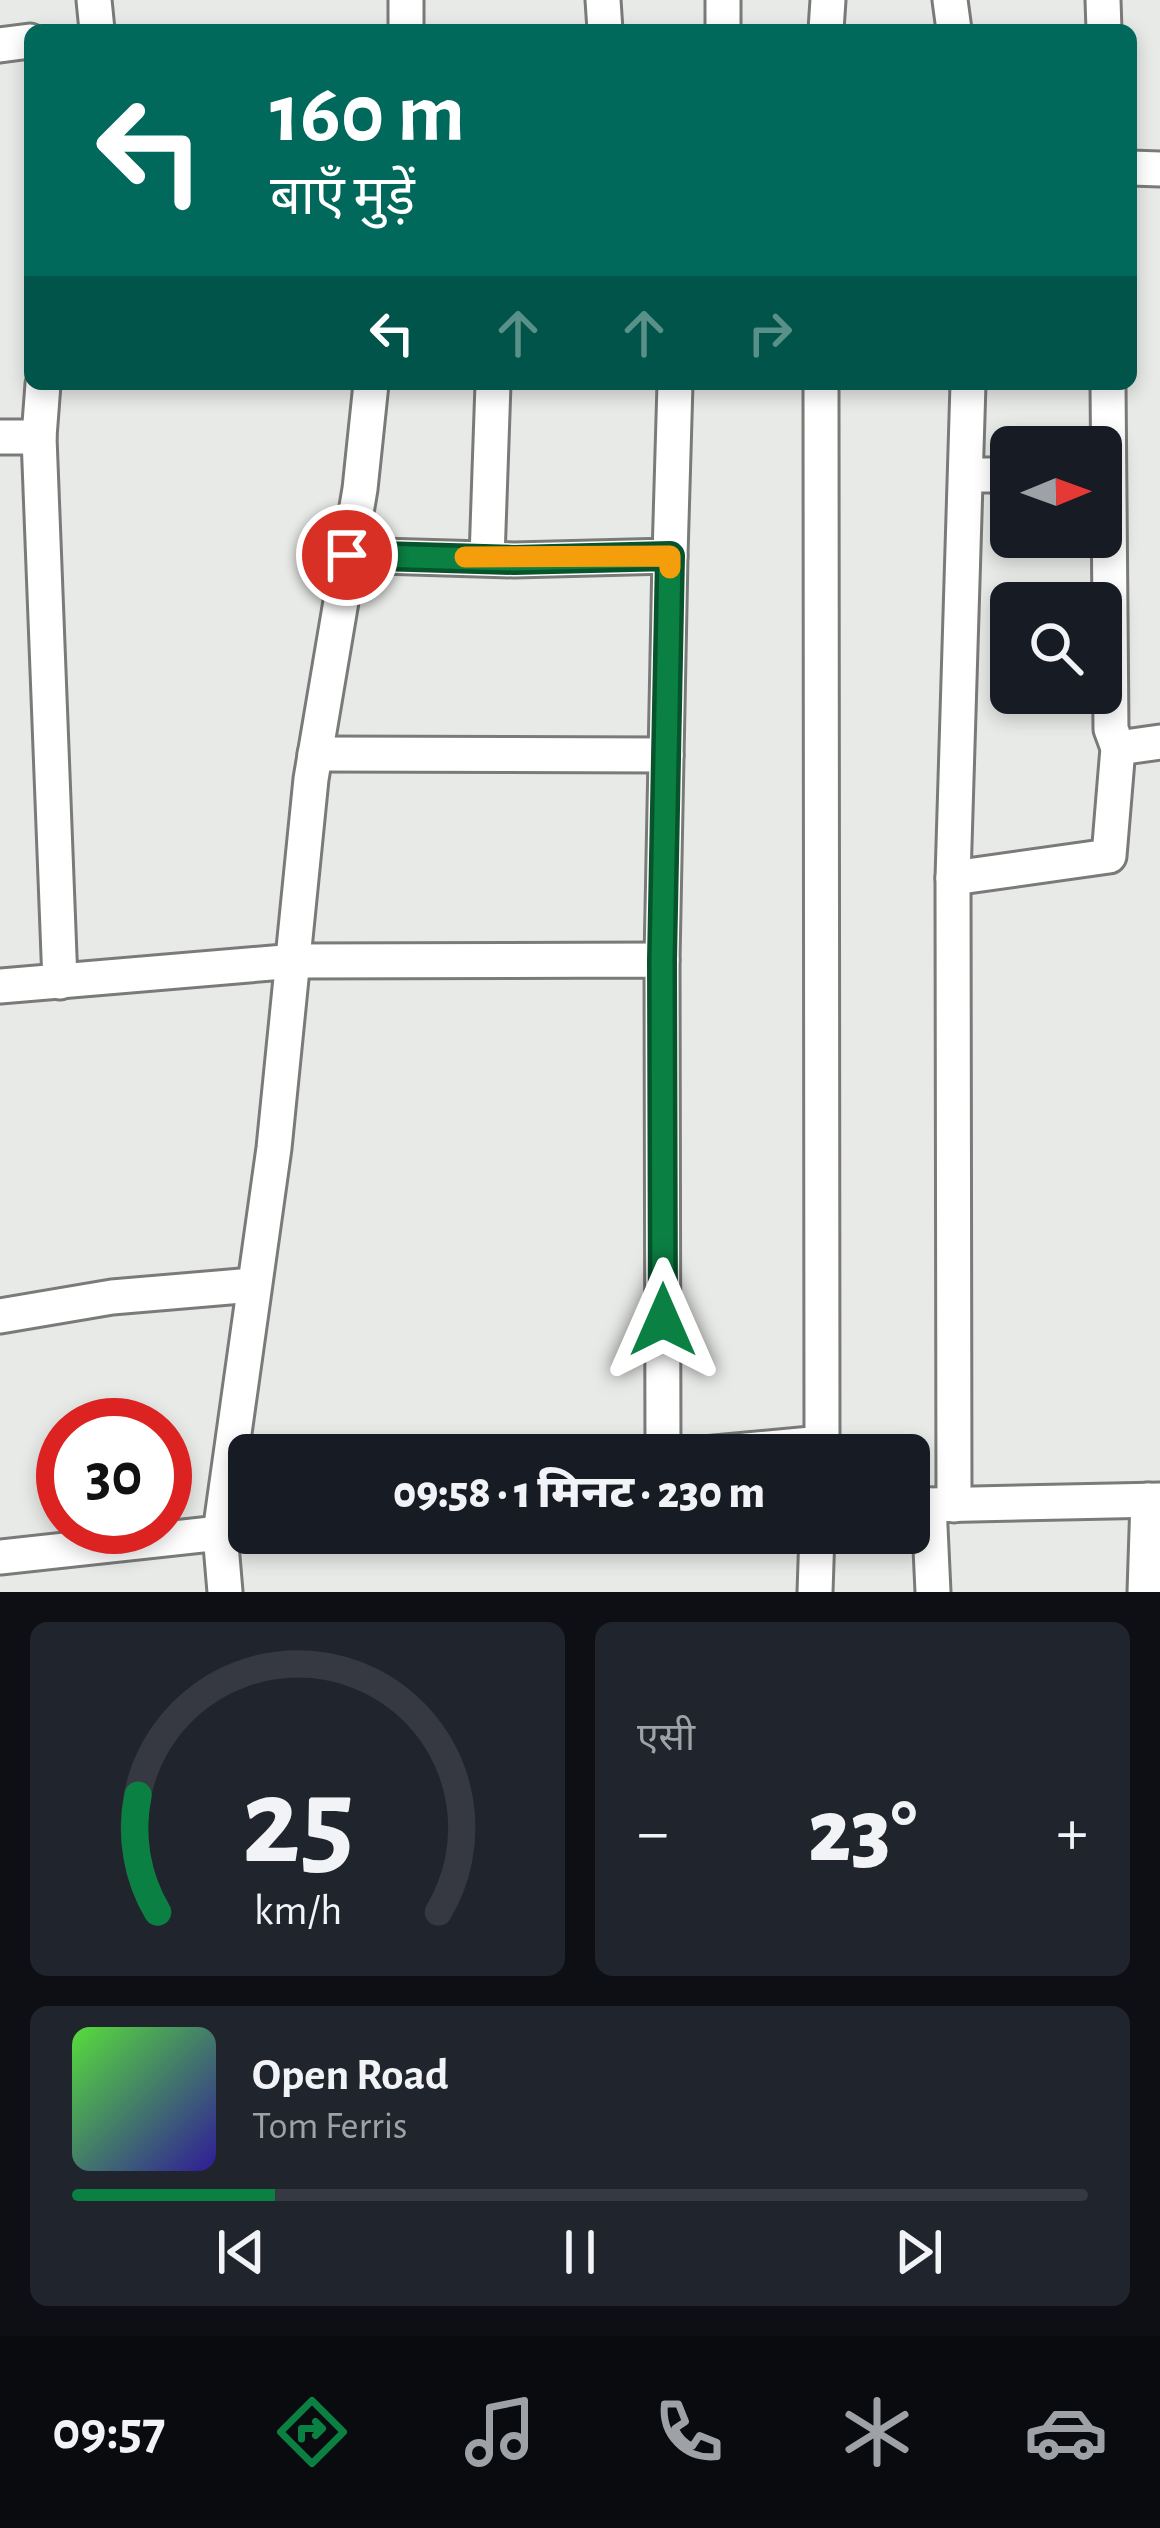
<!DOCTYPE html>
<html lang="hi">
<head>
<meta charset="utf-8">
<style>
	:root { --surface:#171b24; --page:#20242c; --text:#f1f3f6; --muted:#9ea1a6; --line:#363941; --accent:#0b8043 }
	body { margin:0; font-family:"Alegreya Sans","Noto Sans Devanagari",sans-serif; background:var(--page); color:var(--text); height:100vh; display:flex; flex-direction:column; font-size:45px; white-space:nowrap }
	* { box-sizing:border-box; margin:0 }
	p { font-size:39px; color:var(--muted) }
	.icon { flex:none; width:66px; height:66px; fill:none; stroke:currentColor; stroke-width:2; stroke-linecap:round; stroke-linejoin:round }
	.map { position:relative; height:1592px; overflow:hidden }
	.drawer { display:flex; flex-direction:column; gap:30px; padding:30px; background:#0d0f14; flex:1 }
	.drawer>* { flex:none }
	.hud { position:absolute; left:24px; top:24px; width:1113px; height:366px; border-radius:18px; box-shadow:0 6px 18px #0003; background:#00695c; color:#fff; overflow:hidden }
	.needle { width:78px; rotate:89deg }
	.fabs { position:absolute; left:990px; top:426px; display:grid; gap:24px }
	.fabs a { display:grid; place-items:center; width:132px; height:132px; border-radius:18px; background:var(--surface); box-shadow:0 6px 18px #0003; font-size:60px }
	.speed { position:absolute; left:36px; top:1398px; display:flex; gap:24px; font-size:60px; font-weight:700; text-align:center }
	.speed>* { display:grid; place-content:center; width:156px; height:156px; border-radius:50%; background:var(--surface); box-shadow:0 6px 18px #0003; line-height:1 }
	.speed .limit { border:18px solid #d22; background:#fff; color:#111 }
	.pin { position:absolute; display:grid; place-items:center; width:102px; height:102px; color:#fff; margin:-51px; border:6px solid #fff; border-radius:50%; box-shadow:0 3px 12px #0007 }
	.me { position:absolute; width:132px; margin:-66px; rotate:0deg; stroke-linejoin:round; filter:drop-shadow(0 0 9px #0008) }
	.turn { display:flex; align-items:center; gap:42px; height:252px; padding:0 48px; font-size:54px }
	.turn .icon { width:156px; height:156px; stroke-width:2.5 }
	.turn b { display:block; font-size:84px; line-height:102px }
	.lanes { display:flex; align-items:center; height:114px; padding:0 48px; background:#0003; justify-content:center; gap:60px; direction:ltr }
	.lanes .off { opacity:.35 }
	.big { font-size:90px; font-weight:800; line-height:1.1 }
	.drawer .widget { flex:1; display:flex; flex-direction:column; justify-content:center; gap:18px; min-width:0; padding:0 42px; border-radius:18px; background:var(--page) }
	.drawer .dial { align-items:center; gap:0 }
	.dial svg { height:312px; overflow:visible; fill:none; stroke:var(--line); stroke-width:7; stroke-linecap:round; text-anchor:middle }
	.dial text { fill:var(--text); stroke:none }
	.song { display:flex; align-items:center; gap:36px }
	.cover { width:144px; height:144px; border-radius:18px; background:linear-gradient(135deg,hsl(110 70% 55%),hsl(250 70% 35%)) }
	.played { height:12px; border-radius:6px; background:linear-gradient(90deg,var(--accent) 20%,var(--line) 20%) }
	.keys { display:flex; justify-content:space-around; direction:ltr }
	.heat { display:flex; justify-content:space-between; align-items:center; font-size:66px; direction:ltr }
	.drawer .tiles { flex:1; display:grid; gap:30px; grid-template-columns:1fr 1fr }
	.widget:last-child { grid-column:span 2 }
	.trip { position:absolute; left:228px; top:1434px; width:702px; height:120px; border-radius:18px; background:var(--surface); box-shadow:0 6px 18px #0003; font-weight:800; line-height:120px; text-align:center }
	.tabs { display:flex; height:192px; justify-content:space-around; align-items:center; background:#090b0e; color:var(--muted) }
	.tabs .icon { width:84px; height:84px }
	.tabs .current { color:var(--accent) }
	.tabs b { font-size:54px; color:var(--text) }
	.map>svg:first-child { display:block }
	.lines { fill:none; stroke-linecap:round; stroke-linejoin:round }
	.street-casing { stroke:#7a7b78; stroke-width:39 }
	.street { stroke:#fff; stroke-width:33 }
	.route-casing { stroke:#07532c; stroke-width:30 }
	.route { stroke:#0b8043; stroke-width:21 }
	.slow { stroke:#f59e0b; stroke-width:21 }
</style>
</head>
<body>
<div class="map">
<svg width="1160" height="1592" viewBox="0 0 1160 1592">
	<rect width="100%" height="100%" fill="#e8eae7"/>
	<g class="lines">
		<defs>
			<g id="street">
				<path d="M94 0 97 30"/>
				<path d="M603 0 605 30"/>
				<path d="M950 0 954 30"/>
				<path d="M1103 0 1104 30"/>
				<path d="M406 30V0"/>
				<path d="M723 30V0"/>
				<path d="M826 30 828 0"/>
				<path d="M0 45 30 41"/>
				<path d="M1131 168 1160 169"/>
				<path d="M0 437H39L60 982"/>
				<path d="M39 437 43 384"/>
				<path d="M967 475H1011"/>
				<path d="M347 555 514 560 670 556 675 384"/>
				<path d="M487 558 493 384"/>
				<path d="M1118 748 1160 742"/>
				<path d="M315 754 666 755"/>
				<path d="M953 878 1109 856 1118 748 1111 729 1108 384"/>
				<path d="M662 960 670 556"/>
				<path d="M0 986 296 961 662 960 663 1455"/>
				<path d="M0 1316 112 1297 253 1285"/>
				<path d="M693 1455 822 1443 821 384"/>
				<path d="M929 1505 1160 1500"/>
				<path d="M954 1505 953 878 968 384"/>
				<path d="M909 1506 929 1505 933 1592"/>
				<path d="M249 1528 220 1533 274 1148 311 779 360 489 371 384"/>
				<path d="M0 1557 220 1533 225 1592"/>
				<path d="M815 1592 817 1533"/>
				<path d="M1145 1592 1148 1500"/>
			</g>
		</defs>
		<use href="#street" class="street-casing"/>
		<use href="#street" class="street"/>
	</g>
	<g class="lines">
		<defs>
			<path id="route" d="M347 555 514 560 670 556 662 960 663 1320"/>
		</defs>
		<use href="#route" class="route-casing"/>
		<use href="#route" class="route"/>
		<path class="slow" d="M465 557 670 556V568"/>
	</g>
</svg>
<div class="fabs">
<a><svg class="needle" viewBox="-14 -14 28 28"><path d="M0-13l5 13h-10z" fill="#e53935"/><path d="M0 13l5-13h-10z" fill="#9ea1a6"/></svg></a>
<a><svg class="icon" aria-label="search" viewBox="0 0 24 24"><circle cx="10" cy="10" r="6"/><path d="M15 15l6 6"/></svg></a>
</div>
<div class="speed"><div class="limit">30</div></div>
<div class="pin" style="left:347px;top:555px;background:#d93025"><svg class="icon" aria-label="arrive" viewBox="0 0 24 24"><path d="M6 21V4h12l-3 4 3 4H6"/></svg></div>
<svg class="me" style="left:663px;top:1320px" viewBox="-20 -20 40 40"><path d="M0-17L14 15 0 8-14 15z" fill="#0b8043" stroke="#fff" stroke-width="4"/></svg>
<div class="trip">09:58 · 1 मिनट · 230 m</div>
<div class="hud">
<div class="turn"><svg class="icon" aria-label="left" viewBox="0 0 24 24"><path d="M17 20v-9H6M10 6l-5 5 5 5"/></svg><div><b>160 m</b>बाएँ मुड़ें</div></div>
<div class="lanes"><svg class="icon" aria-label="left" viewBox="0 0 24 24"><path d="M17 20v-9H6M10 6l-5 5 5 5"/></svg><svg class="icon off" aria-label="ahead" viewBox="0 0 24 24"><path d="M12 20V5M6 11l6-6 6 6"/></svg><svg class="icon off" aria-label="ahead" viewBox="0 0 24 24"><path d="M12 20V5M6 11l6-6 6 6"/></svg><svg class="icon off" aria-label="right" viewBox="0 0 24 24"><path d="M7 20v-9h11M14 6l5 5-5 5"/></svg></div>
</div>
</div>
<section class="drawer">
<div class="tiles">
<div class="widget dial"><svg viewBox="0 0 100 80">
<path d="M14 69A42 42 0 1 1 86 69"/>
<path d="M14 69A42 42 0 0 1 9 39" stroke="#0b8043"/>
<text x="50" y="56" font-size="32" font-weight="700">25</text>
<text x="50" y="72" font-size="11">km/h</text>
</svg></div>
<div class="widget"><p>एसी</p>
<div class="heat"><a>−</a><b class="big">23°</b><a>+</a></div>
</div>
<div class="widget">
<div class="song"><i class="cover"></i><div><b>Open Road</b><p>Tom Ferris</p></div></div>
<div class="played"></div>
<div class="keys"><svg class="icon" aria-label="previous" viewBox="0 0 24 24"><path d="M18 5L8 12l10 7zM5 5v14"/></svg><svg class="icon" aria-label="pause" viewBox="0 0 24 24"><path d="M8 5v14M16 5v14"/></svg><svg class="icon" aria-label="next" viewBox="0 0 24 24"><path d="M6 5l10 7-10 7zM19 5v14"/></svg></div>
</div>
</div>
</section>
<nav class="tabs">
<b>09:57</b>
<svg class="icon current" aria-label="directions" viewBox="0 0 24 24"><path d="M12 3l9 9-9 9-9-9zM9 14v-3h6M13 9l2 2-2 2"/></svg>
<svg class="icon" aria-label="music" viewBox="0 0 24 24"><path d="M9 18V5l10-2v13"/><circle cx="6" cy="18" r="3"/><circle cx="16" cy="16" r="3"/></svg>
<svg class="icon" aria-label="phone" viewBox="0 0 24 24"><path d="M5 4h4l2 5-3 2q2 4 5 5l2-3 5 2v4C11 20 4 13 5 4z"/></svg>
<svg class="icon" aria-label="climate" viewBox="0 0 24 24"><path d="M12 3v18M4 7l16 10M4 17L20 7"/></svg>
<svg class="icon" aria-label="car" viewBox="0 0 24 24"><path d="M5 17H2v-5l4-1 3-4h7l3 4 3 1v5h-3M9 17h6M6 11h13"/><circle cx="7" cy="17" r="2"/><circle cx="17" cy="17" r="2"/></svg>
</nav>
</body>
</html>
